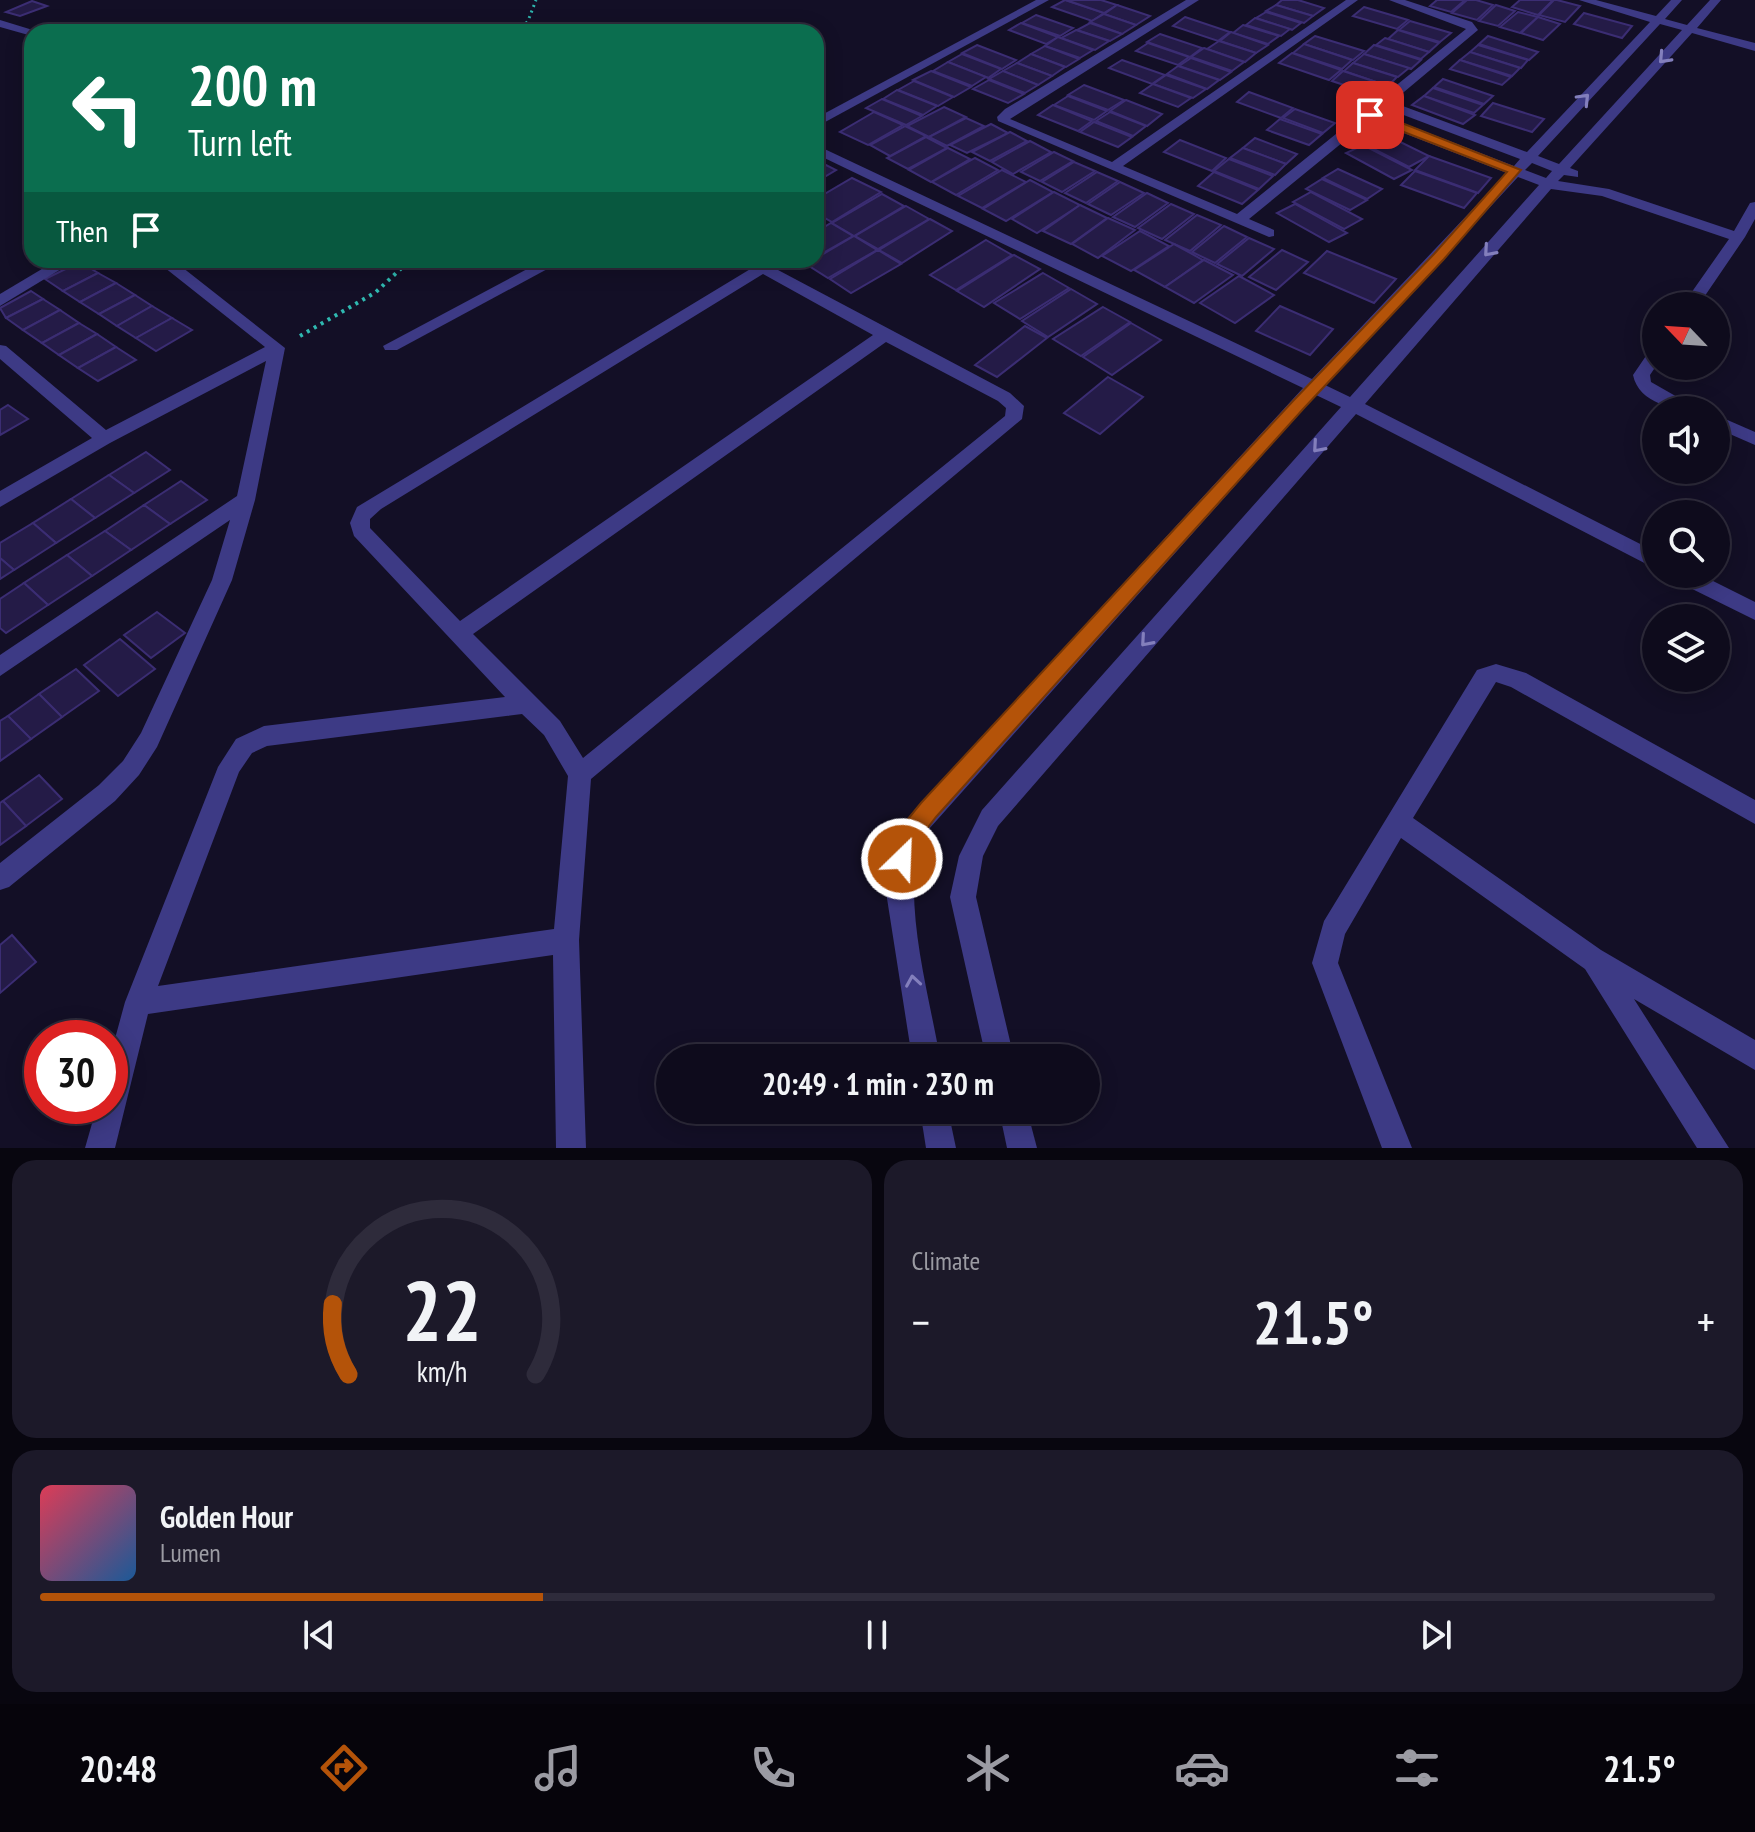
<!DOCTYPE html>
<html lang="en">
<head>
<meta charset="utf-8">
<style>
	:root { --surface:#0e0b1c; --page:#1c1929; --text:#f1f3f6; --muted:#9b9ba3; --line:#2e2b3b; --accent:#b45309 }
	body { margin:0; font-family:"PT Sans Narrow",sans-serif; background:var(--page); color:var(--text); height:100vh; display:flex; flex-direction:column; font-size:30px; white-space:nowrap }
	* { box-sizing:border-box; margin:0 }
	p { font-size:26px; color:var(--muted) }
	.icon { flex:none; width:44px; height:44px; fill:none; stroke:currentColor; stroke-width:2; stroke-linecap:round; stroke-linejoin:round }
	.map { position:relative; height:1148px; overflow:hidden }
	.sheet { display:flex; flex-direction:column; gap:12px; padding:12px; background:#08060f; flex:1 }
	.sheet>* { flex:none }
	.top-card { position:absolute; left:24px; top:24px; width:800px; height:244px; border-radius:24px; box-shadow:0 4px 20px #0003,0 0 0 2px var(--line); background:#0b6e4f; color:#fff; overflow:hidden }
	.needle { width:52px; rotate:295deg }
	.controls { position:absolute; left:1642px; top:292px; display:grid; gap:16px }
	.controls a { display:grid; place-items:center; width:88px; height:88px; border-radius:50%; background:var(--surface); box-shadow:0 4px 20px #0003,0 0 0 2px var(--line); font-size:40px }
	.speed { position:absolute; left:24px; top:1020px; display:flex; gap:16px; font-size:40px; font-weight:700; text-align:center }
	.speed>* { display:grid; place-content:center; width:104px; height:104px; border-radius:50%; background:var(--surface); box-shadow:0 4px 20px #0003,0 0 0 2px var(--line); line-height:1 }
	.speed .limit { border:12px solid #d22; background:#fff; color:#111 }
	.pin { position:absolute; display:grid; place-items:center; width:68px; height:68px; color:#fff; margin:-34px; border-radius:16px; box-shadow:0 4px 12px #0006 }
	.me { position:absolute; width:88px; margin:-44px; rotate:24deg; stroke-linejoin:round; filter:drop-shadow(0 0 6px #0008) }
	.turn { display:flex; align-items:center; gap:28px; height:168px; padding:0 32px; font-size:36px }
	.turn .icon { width:104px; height:104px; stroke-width:2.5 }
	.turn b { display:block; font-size:56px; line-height:68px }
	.then { display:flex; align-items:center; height:76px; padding:0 32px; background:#0003; gap:16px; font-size:30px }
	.big { font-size:60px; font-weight:800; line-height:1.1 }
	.sheet .widget { flex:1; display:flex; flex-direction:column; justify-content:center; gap:12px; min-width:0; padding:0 28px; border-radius:24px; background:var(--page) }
	.sheet .dial { align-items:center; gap:0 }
	.dial svg { height:208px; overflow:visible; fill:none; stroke:var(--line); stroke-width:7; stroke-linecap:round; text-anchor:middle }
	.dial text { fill:var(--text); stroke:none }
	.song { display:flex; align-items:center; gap:24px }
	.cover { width:96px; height:96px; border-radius:12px; background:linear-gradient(135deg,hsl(350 70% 55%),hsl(210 70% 35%)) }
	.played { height:8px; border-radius:4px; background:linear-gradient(90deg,var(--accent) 30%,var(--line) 30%) }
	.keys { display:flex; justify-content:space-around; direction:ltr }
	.heat { display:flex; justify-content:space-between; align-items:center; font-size:44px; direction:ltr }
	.sheet .tiles { flex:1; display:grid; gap:12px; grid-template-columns:1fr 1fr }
	.widget:last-child { grid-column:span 2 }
	.trip { position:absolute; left:656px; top:1044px; width:444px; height:80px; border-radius:40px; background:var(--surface); box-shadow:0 4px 20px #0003,0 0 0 2px var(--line); font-weight:800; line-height:80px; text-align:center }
	.tab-bar { display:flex; height:128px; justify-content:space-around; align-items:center; background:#06040b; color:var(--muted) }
	.tab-bar .icon { width:56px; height:56px }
	.tab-bar .on { color:var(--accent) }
	.tab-bar b { font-size:36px; color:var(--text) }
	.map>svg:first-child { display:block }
	.building { fill:#241b47; stroke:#3b2d73; stroke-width:2 }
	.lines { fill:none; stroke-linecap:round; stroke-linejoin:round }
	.path-far1 { stroke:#2fb8b0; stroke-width:3; stroke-dasharray:2 4; stroke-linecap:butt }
	.path { stroke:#2fb8b0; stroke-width:4; stroke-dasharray:3 5; stroke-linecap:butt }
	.minor { fill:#3d3a85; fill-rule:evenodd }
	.oneway { stroke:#837fbc }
	.route { fill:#b45309; stroke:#753606; stroke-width:2 }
</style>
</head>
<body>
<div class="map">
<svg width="1755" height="1148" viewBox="0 0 1755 1148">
	<rect width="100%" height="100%" fill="#130f26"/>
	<g class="building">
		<path d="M1065 0 1104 13 1092 21 1052 7Z"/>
		<path d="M1066 0H1101L1117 5 1104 13Z"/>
		<path d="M1282 0H1298L1324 8 1313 16 1276 5Z"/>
		<path d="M1437 0H1465L1451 12 1430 6Z"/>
		<path d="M1467 0H1476L1493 5 1477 20 1452 13Z"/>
		<path d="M1520 0H1553L1538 15 1512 7Z"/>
		<path d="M1554 0H1557L1580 6 1565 22 1539 15Z"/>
		<path d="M32 1 47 6 20 16 6 12Z"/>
		<path d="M1117 5 1150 16 1136 25 1104 14Z"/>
		<path d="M1276 5 1313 16 1304 23 1266 11Z"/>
		<path d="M1496 5 1515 11 1498 26 1479 21Z"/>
		<path d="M1364 7 1408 20 1397 29 1353 16Z"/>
		<path d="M1266 12 1301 23 1292 30 1256 18Z"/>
		<path d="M1518 12 1538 17 1520 33 1500 27Z"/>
		<path d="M1584 13 1632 26 1622 38 1574 24Z"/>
		<path d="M1104 14 1136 25 1122 34 1090 22Z"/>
		<path d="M1036 15 1073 28 1060 36 1022 23Z"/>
		<path d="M1185 17 1230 32 1218 41 1173 26Z"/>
		<path d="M1538 17 1560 24 1543 40 1521 33Z"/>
		<path d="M1255 18 1290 29 1281 36 1246 25Z"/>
		<path d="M1410 21 1451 33 1440 42 1399 30Z"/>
		<path d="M1021 23 1058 37 1046 44 1009 30Z"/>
		<path d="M1090 23 1122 34 1110 41 1077 30Z"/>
		<path d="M1243 25 1279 36 1268 44 1233 33Z"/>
		<path d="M1076 30 1109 41 1095 50 1061 38Z"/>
		<path d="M1398 30 1439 43 1429 52 1388 39Z"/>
		<path d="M1231 32 1268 45 1256 53 1220 41Z"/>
		<path d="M1160 34 1202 48 1190 57 1147 42Z"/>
		<path d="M1315 36 1364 51 1353 60 1304 44Z"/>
		<path d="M1488 36 1538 52 1529 60 1479 44Z"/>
		<path d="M1058 37 1093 50 1080 58 1045 46Z"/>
		<path d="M1385 38 1429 52 1421 59 1376 45Z"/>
		<path d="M1219 41 1256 53 1245 62 1207 49Z"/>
		<path d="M1148 43 1189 57 1178 65 1136 51Z"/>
		<path d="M1304 44 1352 60 1342 69 1293 53Z"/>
		<path d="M977 45 1016 60 1002 69 962 53Z"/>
		<path d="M1374 45 1421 60 1411 69 1364 54Z"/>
		<path d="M1478 45 1528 60 1521 68 1470 52Z"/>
		<path d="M1045 46 1079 59 1066 67 1031 54Z"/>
		<path d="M1204 48 1244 62 1232 71 1191 57Z"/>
		<path d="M1470 52 1520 68 1512 76 1460 60Z"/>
		<path d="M1292 53 1341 70 1329 80 1279 63Z"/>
		<path d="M962 54 1001 69 988 78 948 62Z"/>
		<path d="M1031 54 1065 67 1052 76 1017 63Z"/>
		<path d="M1364 54 1409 68 1398 77 1353 63Z"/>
		<path d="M1191 58 1231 72 1220 80 1179 66Z"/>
		<path d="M1122 60 1165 75 1152 84 1109 68Z"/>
		<path d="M1460 60 1511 77 1502 85 1450 69Z"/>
		<path d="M948 62 986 77 972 86 933 71Z"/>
		<path d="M1017 63 1052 76 1038 85 1003 71Z"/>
		<path d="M1353 63 1397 77 1388 86 1344 71Z"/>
		<path d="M1178 66 1219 80 1207 89 1167 74Z"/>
		<path d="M931 71 971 87 954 97 913 80Z"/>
		<path d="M1003 71 1038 85 1025 93 989 79Z"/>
		<path d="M1343 71 1388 86 1377 96 1332 81Z"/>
		<path d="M1166 75 1206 89 1193 98 1153 84Z"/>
		<path d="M1443 79 1493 96 1484 104 1434 87Z"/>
		<path d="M989 80 1024 94 1008 103 973 89Z"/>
		<path d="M914 81 953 97 938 106 898 90Z"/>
		<path d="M1153 84 1191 98 1178 107 1140 93Z"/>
		<path d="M1084 85 1124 100 1108 110 1068 95Z"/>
		<path d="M1433 88 1483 105 1474 113 1424 96Z"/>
		<path d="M897 90 937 106 923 115 883 99Z"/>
		<path d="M1249 92 1293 108 1281 118 1237 102Z"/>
		<path d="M1068 96 1107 111 1094 120 1054 105Z"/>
		<path d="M1424 96 1475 115 1463 124 1412 105Z"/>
		<path d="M882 99 922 116 906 125 866 108Z"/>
		<path d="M1126 100 1162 114 1147 126 1110 111Z"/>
		<path d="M1493 103 1544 119 1532 132 1481 116Z"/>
		<path d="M1053 105 1092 121 1078 131 1038 115Z"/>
		<path d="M944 107 966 117 929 137 907 126Z"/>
		<path d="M1295 109 1335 123 1323 133 1283 118Z"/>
		<path d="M874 112 903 125 868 145 840 132Z"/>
		<path d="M1110 112 1146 126 1133 136 1096 121Z"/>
		<path d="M966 118 984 126 947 146 929 137Z"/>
		<path d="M1280 119 1322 134 1309 145 1267 130Z"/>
		<path d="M1094 122 1132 137 1118 147 1080 132Z"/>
		<path d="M991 124 1008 133 967 153 950 145Z"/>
		<path d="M905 126 926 136 890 156 870 145Z"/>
		<path d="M1010 132 1027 141 990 161 972 152Z"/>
		<path d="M1382 133 1429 156 1409 167 1362 143Z"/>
		<path d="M926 137 947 148 908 169 887 158Z"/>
		<path d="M1255 138 1297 154 1286 164 1243 148Z"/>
		<path d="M1180 140 1226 158 1212 171 1164 152Z"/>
		<path d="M1030 141 1051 152 1013 174 992 162Z"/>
		<path d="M1363 145 1412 170 1394 179 1346 153Z"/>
		<path d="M948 148 970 159 931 182 909 170Z"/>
		<path d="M1243 148 1286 164 1275 175 1230 158Z"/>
		<path d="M1054 152 1073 161 1040 181 1021 172Z"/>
		<path d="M1429 156 1491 178 1478 193 1415 170Z"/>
		<path d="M975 158 998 170 956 195 932 182Z"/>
		<path d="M1229 159 1273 176 1259 189 1214 171Z"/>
		<path d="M816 160 836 170 816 182Z"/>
		<path d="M1074 162 1095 171 1062 192 1042 182Z"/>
		<path d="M1338 169 1382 189 1367 199 1323 178Z"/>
		<path d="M1002 170 1026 182 982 208 958 196Z"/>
		<path d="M1415 171 1477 193 1464 208 1401 185Z"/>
		<path d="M1097 172 1118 181 1086 203 1065 193Z"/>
		<path d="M1214 172 1258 190 1242 204 1198 186Z"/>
		<path d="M852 178 881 192 832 222 816 213V199Z"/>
		<path d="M1322 179 1367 200 1350 210 1306 189Z"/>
		<path d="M1030 180 1053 192 1006 221 983 209Z"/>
		<path d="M1120 182 1144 193 1111 215 1088 204Z"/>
		<path d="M1054 192 1080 205 1037 233 1012 219Z"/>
		<path d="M1311 192 1362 219 1344 229 1293 202Z"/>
		<path d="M1147 193 1168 203 1135 227 1113 217Z"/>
		<path d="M882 194 904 206 854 236 832 223Z"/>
		<path d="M1171 204 1194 214 1162 239 1138 228Z"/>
		<path d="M1295 204 1347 233 1329 242 1277 213Z"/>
		<path d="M1080 205 1107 218 1071 244 1043 231Z"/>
		<path d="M906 206 929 219 878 249 855 236Z"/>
		<path d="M1197 215 1221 225 1190 251 1165 240Z"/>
		<path d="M1108 218 1135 230 1098 258 1072 244Z"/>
		<path d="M930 219 952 231 902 263 879 250Z"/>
		<path d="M831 223 853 236 816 257V232Z"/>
		<path d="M1224 226 1247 237 1215 263 1192 252Z"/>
		<path d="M1140 231 1169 246 1131 271 1102 256Z"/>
		<path d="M854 236 877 250 828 278 806 264Z"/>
		<path d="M1249 238 1274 249 1242 276 1217 264Z"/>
		<path d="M986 240 1012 255 956 290 930 275Z"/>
		<path d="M1174 244 1203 260 1165 287 1134 270Z"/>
		<path d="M878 250 901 264 851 293 830 279Z"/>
		<path d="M1282 250 1308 262 1276 290 1249 277Z"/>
		<path d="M1327 251 1396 279 1374 303 1304 273Z"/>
		<path d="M1014 255 1040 269 984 307 957 291Z"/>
		<path d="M1204 260 1233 275 1194 303 1165 287Z"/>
		<path d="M80 262 98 273 63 291 45 279Z"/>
		<path d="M98 273 116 283 80 302 63 291Z"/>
		<path d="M1043 273 1069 288 1020 319 994 303Z"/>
		<path d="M1239 276 1274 295 1235 323 1200 303Z"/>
		<path d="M116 283 135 295 99 314 80 302Z"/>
		<path d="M1071 289 1097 304 1048 337 1022 321Z"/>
		<path d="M31 291 43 299 6 318 0 308Z"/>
		<path d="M135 295 152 306 117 326 99 314Z"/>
		<path d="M43 299 60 310 23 330 6 318Z"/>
		<path d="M152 306 172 318 136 338 117 326Z"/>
		<path d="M1280 306 1333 329 1310 355 1256 331Z"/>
		<path d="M1103 307 1130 322 1081 356 1053 339Z"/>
		<path d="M60 310 79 323 42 343 23 330Z"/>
		<path d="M172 318 192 330 156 351 136 338Z"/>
		<path d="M79 323 97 334 59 355 42 343Z"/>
		<path d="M1131 323 1161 340 1112 375 1083 357Z"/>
		<path d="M1025 326 1047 338 997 377 975 365Z"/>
		<path d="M97 334 116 347 78 368 59 355Z"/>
		<path d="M116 347 136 360 98 381 78 368Z"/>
		<path d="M1108 377 1143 397 1100 434 1064 413Z"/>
		<path d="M8 405 28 419 0 435V410Z"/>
		<path d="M146 452 170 470 134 493 109 475Z"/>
		<path d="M109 475 134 493 95 518 71 499Z"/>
		<path d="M181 481 207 500 170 524 144 505Z"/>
		<path d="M71 499 95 518 56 543 33 523Z"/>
		<path d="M144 505 170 524 131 550 105 531Z"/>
		<path d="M33 523 56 543 14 570 0 558V543Z"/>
		<path d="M105 531 131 550 92 576 67 555Z"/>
		<path d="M67 555 92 576 48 605 24 583Z"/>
		<path d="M0 558 14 570 0 579Z"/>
		<path d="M24 583 48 605 6 633 0 628V599Z"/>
		<path d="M157 612 185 633 151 658 124 635Z"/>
		<path d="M120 639 155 669 118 696 84 665Z"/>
		<path d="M76 669 99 691 62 717 39 694Z"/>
		<path d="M39 694 62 717 31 739 8 716Z"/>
		<path d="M8 716 31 739 0 761V721Z"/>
		<path d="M39 775 62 799 26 826 3 801Z"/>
		<path d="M3 801 26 826 0 845V803Z"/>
		<path d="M12 935 36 962 0 993V945Z"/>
	</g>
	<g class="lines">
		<path class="path-far1" d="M518 32 528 21 536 0"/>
		<path class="path" d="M300 336 376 292 410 260"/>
		<g class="minor">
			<path d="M1036 0H1049L816 127V118Z"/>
			<path d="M1186 0H1199L1010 119 1112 162 1346 0H1358L1123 166 1237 214 1466 29 1389 0H1405L1472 22 1478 30 1392 102 1527 152 1650 22 1579 0H1596L1656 16 1671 0H1682L1665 19 1687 25 1710 0H1721L1697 28 1755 43V51L1692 33 1570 168 1578 171V177L1564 175 1558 181 1609 189 1734 231 1750 203 1755 202V219L1745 237 1698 306H1682L1729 239 1602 196 1551 189 1365 404 1656 552V569L1356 414 998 826 983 856 976 897 1014 1058H986L950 897 959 856 982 810 1341 407 1316 395 921 838C901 899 929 994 940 1058H912L886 892 890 859 902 824 1303 388 816 154V145L1312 379 1507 173 1370 120 1249 219 1274 230V236L1269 237 998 121 997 117 1005 109ZM1660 24 1682 30 1559 164 1538 156ZM1385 108 1520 159 1514 166 1377 113ZM1532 163 1552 171 1546 178 1525 170ZM1518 177 1539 185 1350 397 1325 385Z"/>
			<path d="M0 20 36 31 37 32H32V36L0 27Z"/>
			<path d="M79 25 101 32H43Z"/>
			<path d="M57 260H76L0 306V294Z"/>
			<path d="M155 260H173L285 348 255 500 232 580 157 747 139 775 115 801 9 887 0 890V863L99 785 123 761 141 733 212 580 230 520 0 676V655L237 496 266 361 110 443 0 507V491L92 438 0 359V345L6 346 106 430 265 347Z"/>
			<path d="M544 260H564L397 350H385L383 346Z"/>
			<path d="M740 260H759L1010 393 1024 406 1022 419 591 779 579 940 586 1148H556L553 955 148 1014 115 1148H85L97 1106H110V1057L125 1002 218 767 236 739 264 726 505 697 354 536 350 523 357 507 752 268ZM763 274 873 335 460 621 370 528V519L381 509ZM886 342 998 401 1006 408 1005 416 583 758 560 721 473 634ZM522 714 544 735 568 776 554 929 158 986 239 772 252 753 267 746Z"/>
			<path d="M1656 349V366L1650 375 1651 382 1700 410C1675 410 1639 404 1633 375L1650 350Z"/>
			<path d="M1716 415 1755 432V445L1716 428Z"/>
			<path d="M1671 574H1699L1755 602V620L1674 580Z"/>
			<path d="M1496 664 1526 673 1755 800V824L1511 687 1496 682 1413 818 1601 950 1755 1040V1070L1634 999 1729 1148H1697L1585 969 1401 838 1345 934 1338 963 1412 1148H1382L1312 963 1324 921 1477 670Z"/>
			<path d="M920 1110H948L956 1148H926Z"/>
			<path d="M999 1110H1027L1037 1148H1007Z"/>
		</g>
	</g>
	<defs><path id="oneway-chevron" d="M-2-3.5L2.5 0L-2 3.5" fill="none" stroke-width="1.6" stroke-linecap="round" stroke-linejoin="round" transform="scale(2)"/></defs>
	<g class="oneway">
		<use href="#oneway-chevron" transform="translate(1664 58) rotate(133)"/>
		<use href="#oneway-chevron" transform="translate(1584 99) rotate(-46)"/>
		<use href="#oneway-chevron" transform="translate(1489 251) rotate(131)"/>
		<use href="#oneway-chevron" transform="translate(1318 447) rotate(131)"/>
		<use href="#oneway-chevron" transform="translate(1146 641) rotate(131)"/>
		<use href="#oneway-chevron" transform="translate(913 981) rotate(-99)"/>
	</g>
	<path class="route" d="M1365 112H1374L1521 170 1444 259 1304 408 936 817 920 838 910 867 902 870 895 867 891 859 903 825 921 803 1293 401 1434 254 1507 172 1365 117Z"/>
</svg>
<div class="controls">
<a><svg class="needle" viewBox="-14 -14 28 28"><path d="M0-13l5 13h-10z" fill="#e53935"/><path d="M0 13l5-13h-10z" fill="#9b9ba3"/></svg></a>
<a><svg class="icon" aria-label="sound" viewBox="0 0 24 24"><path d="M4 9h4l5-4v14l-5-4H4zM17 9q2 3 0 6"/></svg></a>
<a><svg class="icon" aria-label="search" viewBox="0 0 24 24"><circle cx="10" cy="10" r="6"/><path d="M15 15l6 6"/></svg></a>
<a><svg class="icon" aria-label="layers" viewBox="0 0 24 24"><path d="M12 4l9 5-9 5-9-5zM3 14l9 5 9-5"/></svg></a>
</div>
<div class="speed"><div class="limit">30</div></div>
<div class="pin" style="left:1370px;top:115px;background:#d93025"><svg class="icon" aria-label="arrive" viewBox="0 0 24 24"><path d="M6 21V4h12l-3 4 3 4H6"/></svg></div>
<svg class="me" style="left:902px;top:859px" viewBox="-20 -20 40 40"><circle r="17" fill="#b45309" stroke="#fff" stroke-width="3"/><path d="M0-11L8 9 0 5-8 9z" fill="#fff"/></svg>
<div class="trip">20:49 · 1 min · 230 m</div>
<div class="top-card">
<div class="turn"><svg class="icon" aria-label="left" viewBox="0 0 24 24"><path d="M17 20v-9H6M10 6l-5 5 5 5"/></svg><div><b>200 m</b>Turn left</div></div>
<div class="then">Then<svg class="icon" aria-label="arrive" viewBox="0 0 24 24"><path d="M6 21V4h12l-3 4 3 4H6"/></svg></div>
</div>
</div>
<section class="sheet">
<div class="tiles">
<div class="widget dial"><svg viewBox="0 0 100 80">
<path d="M14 69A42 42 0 1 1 86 69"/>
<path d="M14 69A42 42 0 0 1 8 42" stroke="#b45309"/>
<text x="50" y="56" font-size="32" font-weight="700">22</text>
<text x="50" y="72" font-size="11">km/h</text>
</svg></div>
<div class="widget"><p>Climate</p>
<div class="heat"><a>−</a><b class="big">21.5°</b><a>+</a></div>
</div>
<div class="widget">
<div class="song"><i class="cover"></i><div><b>Golden Hour</b><p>Lumen</p></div></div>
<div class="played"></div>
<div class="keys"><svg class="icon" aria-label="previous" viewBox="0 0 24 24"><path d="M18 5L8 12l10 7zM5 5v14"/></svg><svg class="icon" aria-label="pause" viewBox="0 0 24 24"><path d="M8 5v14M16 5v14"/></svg><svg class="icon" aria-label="next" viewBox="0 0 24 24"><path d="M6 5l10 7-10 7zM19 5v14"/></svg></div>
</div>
</div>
</section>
<nav class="tab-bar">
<b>20:48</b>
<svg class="icon on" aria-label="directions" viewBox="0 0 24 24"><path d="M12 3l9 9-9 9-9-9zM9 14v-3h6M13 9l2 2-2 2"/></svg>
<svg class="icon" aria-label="music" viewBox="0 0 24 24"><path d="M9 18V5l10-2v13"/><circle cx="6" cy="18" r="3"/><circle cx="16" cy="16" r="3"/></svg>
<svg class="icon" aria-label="phone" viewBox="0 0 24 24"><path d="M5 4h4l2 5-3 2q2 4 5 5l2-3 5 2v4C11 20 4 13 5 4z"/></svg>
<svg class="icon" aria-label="climate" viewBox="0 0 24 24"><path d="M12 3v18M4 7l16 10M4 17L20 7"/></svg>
<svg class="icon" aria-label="car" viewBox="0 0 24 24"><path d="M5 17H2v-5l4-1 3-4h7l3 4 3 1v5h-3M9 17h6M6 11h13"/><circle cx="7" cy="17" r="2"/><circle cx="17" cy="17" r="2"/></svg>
<svg class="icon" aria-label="filters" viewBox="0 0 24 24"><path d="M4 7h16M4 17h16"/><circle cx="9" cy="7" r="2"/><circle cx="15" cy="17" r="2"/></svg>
<b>21.5°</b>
</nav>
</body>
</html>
